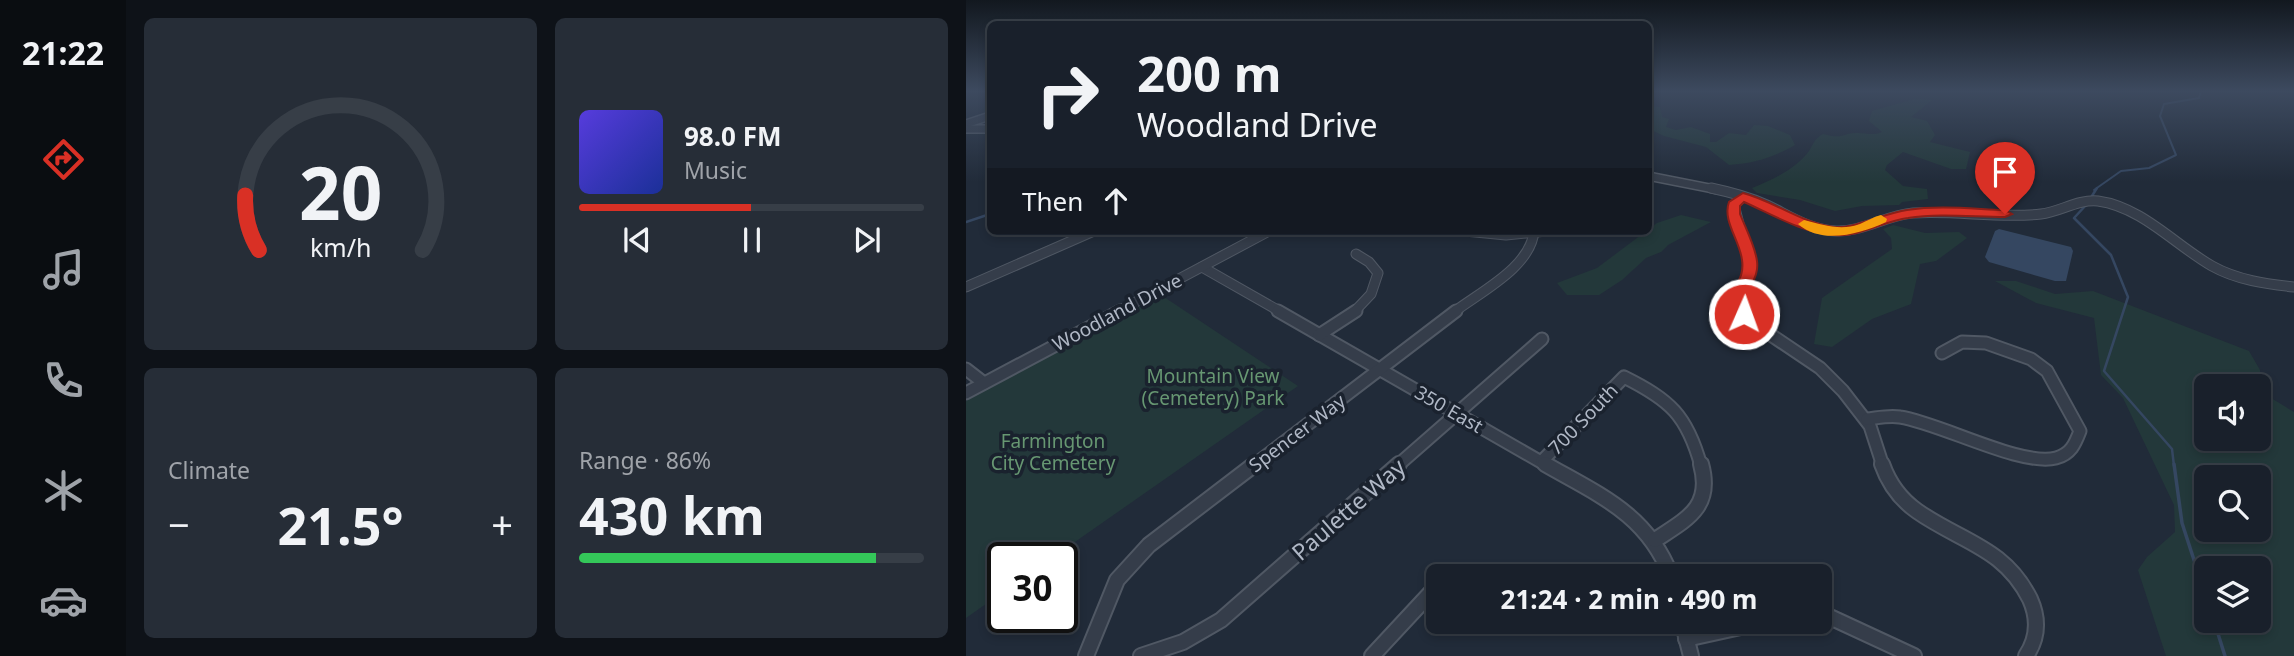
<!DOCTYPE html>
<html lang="en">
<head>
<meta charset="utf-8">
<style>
	:root { --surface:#19202b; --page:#262d37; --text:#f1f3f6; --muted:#9fa3a9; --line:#373e47; --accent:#d93025 }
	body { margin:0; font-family:"Noto Sans",sans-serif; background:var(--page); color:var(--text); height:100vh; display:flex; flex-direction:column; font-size:26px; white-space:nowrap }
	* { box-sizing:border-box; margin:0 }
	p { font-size:23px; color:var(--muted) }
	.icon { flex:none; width:38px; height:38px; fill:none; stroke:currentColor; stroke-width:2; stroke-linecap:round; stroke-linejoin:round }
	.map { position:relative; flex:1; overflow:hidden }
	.sheet { display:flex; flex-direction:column; gap:18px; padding:18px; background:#0e1218; width:840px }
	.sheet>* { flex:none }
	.hud { position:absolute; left:21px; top:21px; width:665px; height:214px; border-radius:10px; box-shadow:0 4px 10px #0003,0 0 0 2px var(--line); background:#19202b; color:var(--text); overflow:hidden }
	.tools { position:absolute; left:1228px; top:374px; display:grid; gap:14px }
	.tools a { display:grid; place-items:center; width:77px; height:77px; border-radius:10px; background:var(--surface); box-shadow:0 4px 10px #0003,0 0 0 2px var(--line); font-size:35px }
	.speed { position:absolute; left:21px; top:542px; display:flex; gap:14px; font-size:35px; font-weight:700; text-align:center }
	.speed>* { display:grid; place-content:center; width:91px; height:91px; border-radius:50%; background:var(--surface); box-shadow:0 4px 10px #0003,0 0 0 2px var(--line); line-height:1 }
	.speed .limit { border:4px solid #111; border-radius:10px; background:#fff; color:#111 }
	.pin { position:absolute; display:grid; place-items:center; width:60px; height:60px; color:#fff; margin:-72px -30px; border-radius:50% 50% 50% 0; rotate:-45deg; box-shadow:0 0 7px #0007 }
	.pin .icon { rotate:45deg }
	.me { position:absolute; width:77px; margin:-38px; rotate:2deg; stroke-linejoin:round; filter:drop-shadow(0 0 5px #0008) }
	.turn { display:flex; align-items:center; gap:24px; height:147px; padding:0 35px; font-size:32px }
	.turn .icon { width:91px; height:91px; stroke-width:2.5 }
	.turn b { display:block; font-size:49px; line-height:60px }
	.then { display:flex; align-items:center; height:66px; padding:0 35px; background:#0003; gap:14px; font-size:26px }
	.big { font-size:52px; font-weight:700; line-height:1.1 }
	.sheet .widget { flex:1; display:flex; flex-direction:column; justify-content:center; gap:10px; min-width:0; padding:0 24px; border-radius:10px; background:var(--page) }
	.sheet .dial { align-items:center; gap:0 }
	.dial svg { height:182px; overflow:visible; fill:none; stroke:var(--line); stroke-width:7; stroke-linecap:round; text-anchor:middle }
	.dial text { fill:var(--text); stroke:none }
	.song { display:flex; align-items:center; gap:21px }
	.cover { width:84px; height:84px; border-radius:10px; background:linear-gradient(135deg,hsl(250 70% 55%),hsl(230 70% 35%)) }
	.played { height:7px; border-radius:4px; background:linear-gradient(90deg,var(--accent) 50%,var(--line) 50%) }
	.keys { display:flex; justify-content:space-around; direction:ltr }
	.heat { display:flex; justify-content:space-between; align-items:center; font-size:38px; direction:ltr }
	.charge { height:10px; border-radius:5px; background:linear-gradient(90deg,#34c759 86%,var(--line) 0) }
	.sheet .tiles { flex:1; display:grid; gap:18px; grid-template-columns:repeat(2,1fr) }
	.trip { position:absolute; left:460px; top:564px; width:406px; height:70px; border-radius:10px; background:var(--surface); box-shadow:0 4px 10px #0003,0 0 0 2px var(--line); font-weight:700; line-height:70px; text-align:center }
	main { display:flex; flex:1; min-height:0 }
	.menu { display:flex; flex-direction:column; width:126px; justify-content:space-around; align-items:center; background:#0a0d11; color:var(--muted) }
	.menu .icon { width:49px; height:49px }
	.menu .selected { color:var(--accent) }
	.menu b { font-size:32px; color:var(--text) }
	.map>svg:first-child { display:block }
	.green { fill:#23383a; fill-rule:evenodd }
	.water { fill:#354761 }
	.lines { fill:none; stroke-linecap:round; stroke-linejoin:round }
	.stream-far2 { stroke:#354761; stroke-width:2 }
	.stream-far1 { stroke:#354761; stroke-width:2.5 }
	.stream { stroke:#354761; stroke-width:3.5 }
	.minor-far3-casing { stroke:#505864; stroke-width:10 }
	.minor-far2-casing { stroke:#505864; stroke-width:11 }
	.minor-far1-casing { stroke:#505864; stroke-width:15 }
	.minor-casing { stroke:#505864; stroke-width:18 }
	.minor-far3 { stroke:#353d4a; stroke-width:7 }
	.minor-far2 { stroke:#353d4a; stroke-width:9 }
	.minor-far1 { stroke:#353d4a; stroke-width:11 }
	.minor { stroke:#353d4a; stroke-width:14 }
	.route { fill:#d93025; stroke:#8d1f18; stroke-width:2 }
	.slow { fill:#f59e0b }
	.labels { text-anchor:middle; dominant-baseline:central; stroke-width:7; stroke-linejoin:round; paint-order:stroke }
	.street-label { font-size:19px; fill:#b0b8c6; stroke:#1a222e }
	.park-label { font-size:19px; fill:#679772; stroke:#1a222e }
	.near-street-label { font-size:23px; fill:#b0b8c6; stroke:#1a222e }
</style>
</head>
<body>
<main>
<nav class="menu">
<b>21:22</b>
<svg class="icon selected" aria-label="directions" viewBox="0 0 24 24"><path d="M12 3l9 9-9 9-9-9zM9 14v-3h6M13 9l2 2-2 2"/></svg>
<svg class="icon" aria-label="music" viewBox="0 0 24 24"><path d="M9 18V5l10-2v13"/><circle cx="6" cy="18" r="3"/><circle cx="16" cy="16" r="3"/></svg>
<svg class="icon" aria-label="phone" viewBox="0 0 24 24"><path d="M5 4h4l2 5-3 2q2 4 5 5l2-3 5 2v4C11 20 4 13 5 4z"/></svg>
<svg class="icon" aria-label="climate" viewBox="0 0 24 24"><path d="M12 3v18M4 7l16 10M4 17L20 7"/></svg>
<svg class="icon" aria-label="car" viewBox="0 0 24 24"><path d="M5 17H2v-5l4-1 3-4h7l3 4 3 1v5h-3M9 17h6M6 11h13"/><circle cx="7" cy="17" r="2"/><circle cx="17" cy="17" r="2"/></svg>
</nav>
<section class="sheet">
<div class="tiles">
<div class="widget dial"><svg viewBox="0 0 100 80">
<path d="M14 69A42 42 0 1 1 86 69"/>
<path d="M14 69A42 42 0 0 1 8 45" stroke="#d93025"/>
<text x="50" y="56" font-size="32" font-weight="700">20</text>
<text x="50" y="72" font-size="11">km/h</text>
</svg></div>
<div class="widget">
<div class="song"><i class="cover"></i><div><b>98.0 FM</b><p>Music</p></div></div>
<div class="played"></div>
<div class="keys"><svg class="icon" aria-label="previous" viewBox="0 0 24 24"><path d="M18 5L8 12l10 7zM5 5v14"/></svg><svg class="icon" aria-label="pause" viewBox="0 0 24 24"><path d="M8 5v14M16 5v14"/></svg><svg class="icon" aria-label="next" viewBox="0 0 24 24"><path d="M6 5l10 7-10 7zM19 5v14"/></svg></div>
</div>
<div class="widget"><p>Climate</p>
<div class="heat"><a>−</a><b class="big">21.5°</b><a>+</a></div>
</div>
<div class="widget"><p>Range · 86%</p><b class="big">430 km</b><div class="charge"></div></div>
</div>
</section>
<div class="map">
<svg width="1328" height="656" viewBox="0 0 1328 656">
	<rect width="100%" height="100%" fill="#212b39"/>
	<g class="green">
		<path d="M949 99 966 100 945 117 961 121 969 135 964 142 1004 152 1000 169H985L937 152 921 165 919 170 937 186 961 189 962 199 936 202 933 205 896 206 869 211 834 200 791 193 786 188C806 180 830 169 843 151 848 143 848 139 857 134 879 140 877 132 892 133 902 133 906 136 916 132L903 121 906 111Z"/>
		<path d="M682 106 694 107 696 117 703 119 700 127 710 130 725 127 744 134V142H750L763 133 780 135 788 125 802 126 824 135 829 145C806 158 789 163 763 165L740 147 698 136 683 129Z"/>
		<path d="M715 215 745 222 702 245 695 252 680 258 656 280 633 295H601L591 283 631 268 691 223Z"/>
		<path d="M927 225 959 233 993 232 1001 238 970 261 954 264 945 304 906 319 866 347 848 344 856 298 926 249 925 238 917 229Z"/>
		<path d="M1029 281H1050L1089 294 1127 291 1283 351 1294 370 1295 392 1328 412V656H1200L1172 570 1181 557 1209 532 1208 505 1157 398 1135 375 1128 318 1070 303ZM1241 387H1293V439H1241ZM1241 478H1293V530H1241ZM1241 569H1293V621H1241Z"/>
		<path d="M195 295 332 386 86 558H37V592L0 618V401Z"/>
	</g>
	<path class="water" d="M1033 229 1105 247 1107 251 1100 281H1089L1023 262 1019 257 1029 231Z"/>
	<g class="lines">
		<path class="stream-far2" d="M1128 190 1155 171 1183 168 1210 155 1194 116 1198 104 1233 98 1235 91"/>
		<g class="stream-far1">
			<path d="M1124 199 1131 188"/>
			<path d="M1121 204 1108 218 1145 255 1162 297 1138 371 1206 449 1208 466"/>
			<path d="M0 222 24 214"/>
		</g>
		<g class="stream">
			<path d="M1208 464 1216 523 1241 600"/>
			<path d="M1248 621 1259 656"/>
		</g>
		<defs>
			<g id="minor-far3">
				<path d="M0 124 24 116"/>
				<path d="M0 129H24"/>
				<path d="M682 176 753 190"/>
			</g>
			<g id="minor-far2">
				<path d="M745 188C764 192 783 197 801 205 824 216 844 230 870 231 896 232 921 215 947 213 990 210 1033 219 1075 214 1094 212 1112 199 1132 201 1176 207 1209 245 1246 266 1271 280 1300 284 1328 287"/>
				<path d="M777 197 768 205 784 265 775 294 777 312"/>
				<path d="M499 231 540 235 581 231"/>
				<path d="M236 267 315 312"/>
				<path d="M0 287 128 231"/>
				<path d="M151 312 303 231"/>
				<path d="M388 312 405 294 412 273 403 262 390 254"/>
				<path d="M488 312C514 292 565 267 568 231"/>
			</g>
			<g id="minor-far1">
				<path d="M312 311 582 466"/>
				<path d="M777 311 799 331 854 368 877 391 904 426 917 466"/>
				<path d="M353 335 390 311"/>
				<path d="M0 369 18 383"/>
				<path d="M0 393 154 311"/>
				<path d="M901 419C911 418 923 415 934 417 974 423 1055 467 1090 458 1105 454 1109 444 1114 431L1081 371 1065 359 1020 343 996 342 976 353"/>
				<path d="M576 461 658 377C704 400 721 415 735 466"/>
				<path d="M287 466 490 311"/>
				<path d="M431 466 576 339"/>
			</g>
			<g id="minor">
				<path d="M579 464C633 495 681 514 705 576"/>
				<path d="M916 464C923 484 934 499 951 511 995 542 1038 547 1064 599 1073 619 1072 638 1060 656"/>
				<path d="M689 540C721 519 747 507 735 464"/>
				<path d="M854 616 866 618 948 656"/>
				<path d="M716 621 725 656"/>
				<path d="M720 639 802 621"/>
				<path d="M120 656 151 580 183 545 289 464"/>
				<path d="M175 656 217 642 255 620 433 464"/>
				<path d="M406 656 472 585"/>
			</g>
		</defs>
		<use href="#minor-far3" class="minor-far3-casing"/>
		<use href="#minor-far2" class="minor-far2-casing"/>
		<use href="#minor-far1" class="minor-far1-casing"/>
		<use href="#minor" class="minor-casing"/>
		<use href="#minor-far3" class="minor-far3"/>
		<use href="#minor-far2" class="minor-far2"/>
		<use href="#minor-far1" class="minor-far1"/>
		<use href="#minor" class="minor"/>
	</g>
	<linearGradient id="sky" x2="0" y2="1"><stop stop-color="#12181f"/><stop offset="0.5" stop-color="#3d4a5f"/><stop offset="1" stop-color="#3d4a5f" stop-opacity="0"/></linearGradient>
	<rect width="1328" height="182" fill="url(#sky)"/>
	<path class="route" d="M777 193C808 201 835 223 868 227 889 229 918 213 941 210 973 205 1007 209 1039 210L1046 214 1039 217C1008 217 973 213 942 218 917 221 895 237 869 235 837 233 807 215 778 202L774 206V214C780 229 789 246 791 261 794 283 773 290 786 314L778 319 773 317C756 290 780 285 776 260 774 241 756 220 763 202Z"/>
	<path class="slow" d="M915 215 921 219 920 222C894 234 856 245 832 224L838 220C857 225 875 231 894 224 901 221 907 217 915 215Z"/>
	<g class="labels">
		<g class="street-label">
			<text transform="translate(151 312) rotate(-28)">Woodland Drive</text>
			<text transform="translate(483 409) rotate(30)">350 East</text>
			<text transform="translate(617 419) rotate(-46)">700 South</text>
			<text transform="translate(331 433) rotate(-37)">Spencer Way</text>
		</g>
		<g class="park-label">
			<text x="247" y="376">Mountain View<tspan x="247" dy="22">(Cemetery) Park</tspan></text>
			<text x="87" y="441">Farmington<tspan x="87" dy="22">City Cemetery</tspan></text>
		</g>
		<g class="near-street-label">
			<text transform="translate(382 509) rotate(-41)">Paulette Way</text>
		</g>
	</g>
</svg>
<div class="tools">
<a><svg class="icon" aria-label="sound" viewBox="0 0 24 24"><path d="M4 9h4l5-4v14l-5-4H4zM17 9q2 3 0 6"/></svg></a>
<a><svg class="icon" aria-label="search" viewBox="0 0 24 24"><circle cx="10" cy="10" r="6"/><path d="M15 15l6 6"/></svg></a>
<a><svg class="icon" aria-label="layers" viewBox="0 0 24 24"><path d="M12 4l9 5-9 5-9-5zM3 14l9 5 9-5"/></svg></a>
</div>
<div class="speed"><div class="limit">30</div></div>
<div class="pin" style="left:1039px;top:214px;background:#d93025"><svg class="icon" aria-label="arrive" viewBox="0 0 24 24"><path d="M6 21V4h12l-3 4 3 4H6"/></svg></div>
<svg class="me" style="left:778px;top:314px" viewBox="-20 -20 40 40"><circle r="17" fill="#d93025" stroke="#fff" stroke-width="3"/><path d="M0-11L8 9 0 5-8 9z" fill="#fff"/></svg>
<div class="trip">21:24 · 2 min · 490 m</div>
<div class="hud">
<div class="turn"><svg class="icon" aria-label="right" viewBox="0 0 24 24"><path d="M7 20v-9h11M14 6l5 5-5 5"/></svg><div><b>200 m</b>Woodland Drive</div></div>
<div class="then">Then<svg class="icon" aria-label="ahead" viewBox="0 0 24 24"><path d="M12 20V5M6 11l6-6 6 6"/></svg></div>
</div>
</div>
</main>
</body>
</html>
